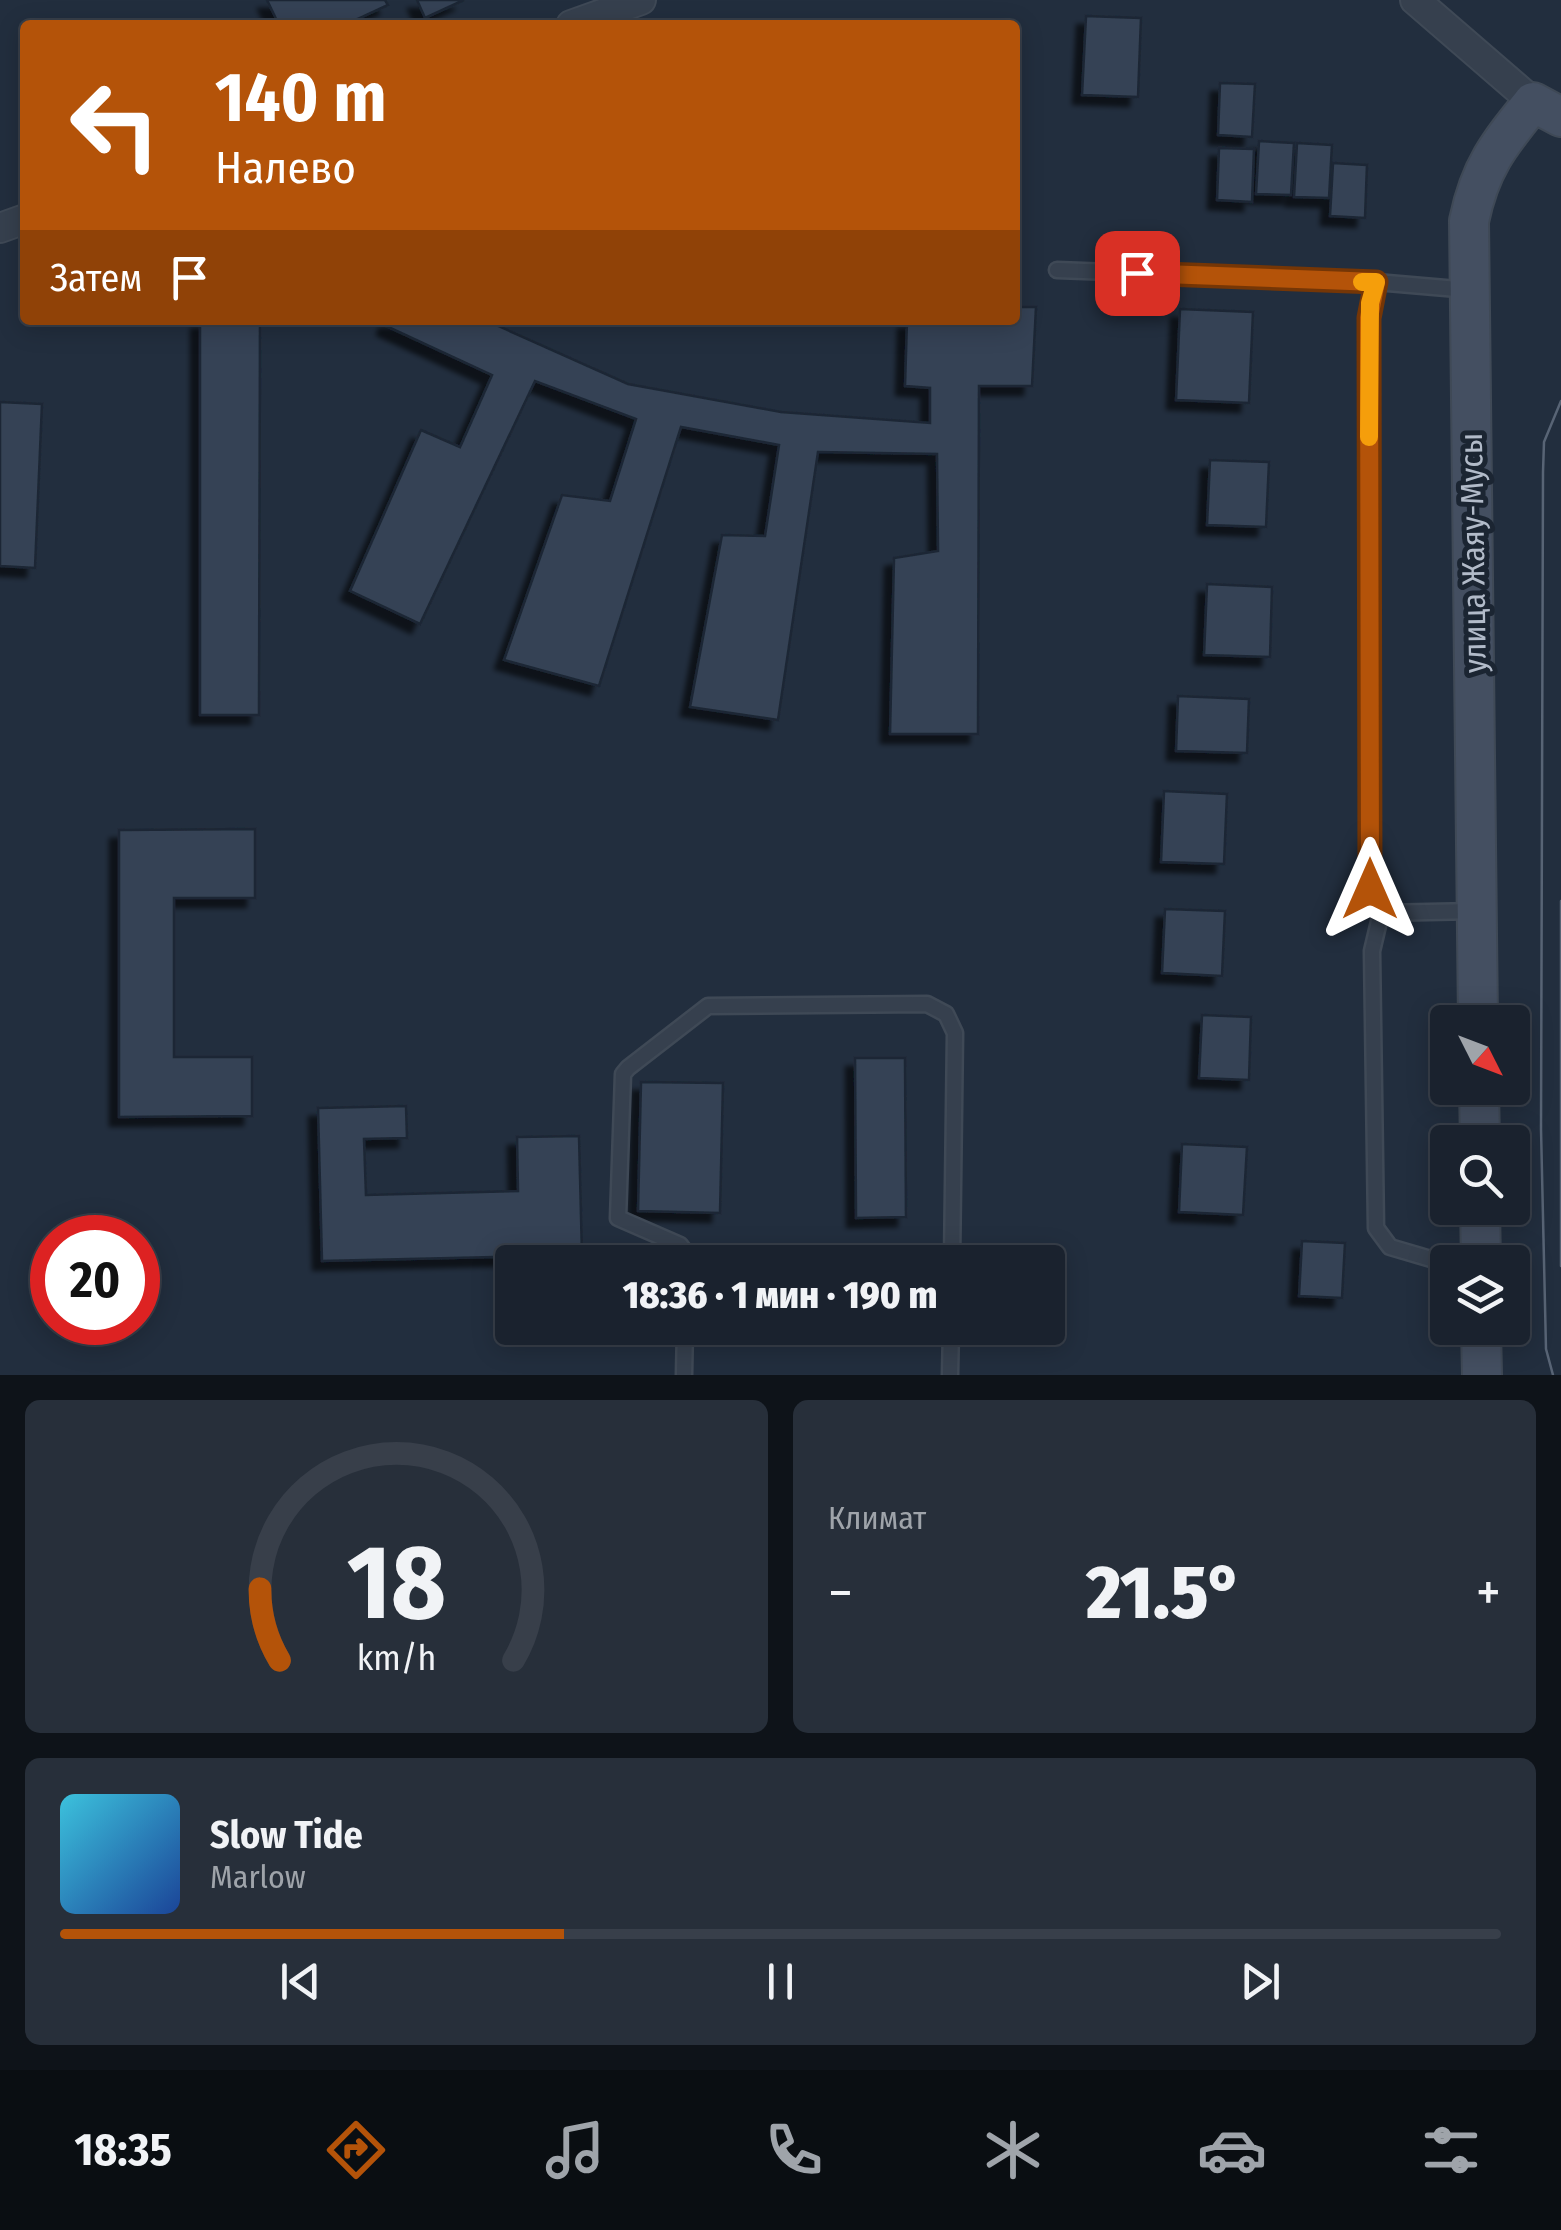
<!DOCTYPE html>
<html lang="ru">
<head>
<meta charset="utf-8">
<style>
	:root { --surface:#1a222e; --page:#272f3a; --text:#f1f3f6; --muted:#9fa4aa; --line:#383f4a; --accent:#b45309 }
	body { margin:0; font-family:"Fira Sans Condensed",sans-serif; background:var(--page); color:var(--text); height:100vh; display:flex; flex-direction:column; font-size:38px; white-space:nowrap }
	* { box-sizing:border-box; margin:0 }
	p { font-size:32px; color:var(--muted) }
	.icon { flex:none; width:55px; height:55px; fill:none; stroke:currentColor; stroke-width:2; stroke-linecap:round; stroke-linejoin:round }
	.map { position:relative; height:1375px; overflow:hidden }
	.drawer { display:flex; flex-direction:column; gap:25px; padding:25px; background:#0e1319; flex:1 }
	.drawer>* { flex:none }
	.top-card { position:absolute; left:20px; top:20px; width:1000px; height:305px; border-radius:10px; box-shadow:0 5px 25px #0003,0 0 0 2px var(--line); background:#b45309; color:#fff; overflow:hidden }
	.needle { width:65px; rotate:132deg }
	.fabs { position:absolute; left:1430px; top:1005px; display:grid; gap:20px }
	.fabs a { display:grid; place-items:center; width:100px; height:100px; border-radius:10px; background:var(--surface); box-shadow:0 5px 25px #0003,0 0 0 2px var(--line); font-size:50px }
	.speed { position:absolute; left:30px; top:1215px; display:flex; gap:20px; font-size:50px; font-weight:700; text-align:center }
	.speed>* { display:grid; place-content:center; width:130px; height:130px; border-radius:50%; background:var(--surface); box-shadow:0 5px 25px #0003,0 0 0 2px var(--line); line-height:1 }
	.speed .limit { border:15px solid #d22; background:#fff; color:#111 }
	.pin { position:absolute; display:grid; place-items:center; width:85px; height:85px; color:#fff; margin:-42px; border-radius:20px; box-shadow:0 5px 15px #0006 }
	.me { position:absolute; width:110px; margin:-55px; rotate:0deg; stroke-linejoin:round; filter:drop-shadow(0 0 8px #0008) }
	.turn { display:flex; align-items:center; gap:35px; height:210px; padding:0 30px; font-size:45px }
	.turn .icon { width:130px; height:130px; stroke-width:2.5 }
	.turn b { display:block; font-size:70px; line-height:85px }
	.then { display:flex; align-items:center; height:95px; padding:0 30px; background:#0003; gap:20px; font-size:38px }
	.big { font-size:75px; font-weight:800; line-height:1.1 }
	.drawer .card { flex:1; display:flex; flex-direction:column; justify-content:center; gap:15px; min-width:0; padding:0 35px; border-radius:15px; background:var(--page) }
	.drawer .dial { align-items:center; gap:0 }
	.dial svg { height:260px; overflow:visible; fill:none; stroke:var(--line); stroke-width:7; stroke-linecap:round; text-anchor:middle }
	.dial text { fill:var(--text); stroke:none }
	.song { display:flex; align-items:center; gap:30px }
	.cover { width:120px; height:120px; border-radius:15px; background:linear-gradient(135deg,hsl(190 70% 55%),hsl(220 70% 35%)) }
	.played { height:10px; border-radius:5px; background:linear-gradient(90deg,var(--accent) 35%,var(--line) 35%) }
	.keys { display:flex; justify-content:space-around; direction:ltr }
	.heat { display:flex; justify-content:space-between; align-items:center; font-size:55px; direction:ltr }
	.drawer .tiles { flex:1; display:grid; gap:25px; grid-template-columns:1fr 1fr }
	.card:last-child { grid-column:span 2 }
	.trip { position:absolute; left:495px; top:1245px; width:570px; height:100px; border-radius:10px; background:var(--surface); box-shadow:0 5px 25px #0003,0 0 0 2px var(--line); font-weight:800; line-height:100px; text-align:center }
	.tab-bar { display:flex; height:160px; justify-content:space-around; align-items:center; background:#0a0e12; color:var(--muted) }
	.tab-bar .icon { width:70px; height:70px }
	.tab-bar .current { color:var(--accent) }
	.tab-bar b { font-size:45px; color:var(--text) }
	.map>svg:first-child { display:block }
	.building { fill:#344254; stroke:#1d2734; stroke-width:2.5; filter:url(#shadow) }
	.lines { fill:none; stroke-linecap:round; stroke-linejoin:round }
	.lane-casing { stroke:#3f4956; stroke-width:19 }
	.street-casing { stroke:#3f4956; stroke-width:32 }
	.secondary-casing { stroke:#3f4956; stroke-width:42 }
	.lane { stroke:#36404e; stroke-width:14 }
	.street { stroke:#36404e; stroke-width:28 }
	.secondary { stroke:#444f61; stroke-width:38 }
	.tram { stroke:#586475; stroke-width:2.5 }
	.route-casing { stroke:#753606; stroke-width:25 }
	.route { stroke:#b45309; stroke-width:18 }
	.slow { stroke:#f59e0b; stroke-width:18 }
	.labels { text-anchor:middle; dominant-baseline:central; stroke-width:10; stroke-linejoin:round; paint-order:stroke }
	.street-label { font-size:32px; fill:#b2bbc9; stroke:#1b2532 }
</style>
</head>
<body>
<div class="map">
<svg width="1561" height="1375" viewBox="0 0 1561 1375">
	<defs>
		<filter id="shadow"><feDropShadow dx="-9" dy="9" stdDeviation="2.5" flood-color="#0009"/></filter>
	</defs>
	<rect width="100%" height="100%" fill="#222e3e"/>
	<g class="building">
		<path d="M267 0H385L388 5 345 25H279Z"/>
		<path d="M417 0H464L425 18Z"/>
		<path d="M1086 16 1141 18 1138 97 1082 95Z"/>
		<path d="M1220 83 1255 84 1252 137 1218 135Z"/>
		<path d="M1259 141 1294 143 1291 195 1256 194Z"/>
		<path d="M1297 143 1332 145 1329 198 1294 197Z"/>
		<path d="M1219 148 1254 149 1252 202 1217 200Z"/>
		<path d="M1333 163 1367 165 1365 218 1330 216Z"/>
		<path d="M1015 307H1036L1032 386H979L978 734H890L894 558 938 551 937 454 818 452 778 720 690 707 722 535 765 536 779 445 681 427 599 686 504 660 562 495 610 501 636 419 535 381 420 624 350 591 421 430 460 447 492 375 386 326 388 320H497L494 324 628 384 781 412 930 423V388L905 386 907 320H1015Z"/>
		<path d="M1180 309 1253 312 1249 403 1176 400Z"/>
		<path d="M200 320H260L259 715H200Z"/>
		<path d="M0 402 42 404 35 568 0 566Z"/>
		<path d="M1210 460 1269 462 1266 527 1207 525Z"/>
		<path d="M1207 584 1272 587 1270 657 1204 655Z"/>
		<path d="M1178 696 1249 699 1247 753 1176 751Z"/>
		<path d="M1164 791 1227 794 1224 864 1161 862Z"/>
		<path d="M255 829V898H174V1057H252V1116L119 1117V830Z"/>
		<path d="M1165 909 1225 911 1222 976 1162 973Z"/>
		<path d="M1202 1015 1251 1017 1249 1080 1199 1078Z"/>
		<path d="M855 1058H905L906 1217 856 1218Z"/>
		<path d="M641 1082 723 1083 720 1213 638 1211Z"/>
		<path d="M406 1106 407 1138 364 1139 366 1195 518 1191 517 1137 579 1136 582 1255 322 1261 318 1108Z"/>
		<path d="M1182 1144 1247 1147 1243 1215 1179 1212Z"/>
		<path d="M1302 1241 1345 1243 1342 1298 1299 1296Z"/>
	</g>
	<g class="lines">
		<defs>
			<g id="lane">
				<path d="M1057 270 1376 282 1469 290"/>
				<path d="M1376 282 1369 319 1370 889 1381 913 1476 911"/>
				<path d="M1381 913 1372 951 1376 1228 1390 1247 1448 1264"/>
				<path d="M686 1262V1253L680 1245 618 1218 623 1074 628 1068 708 1006 927 1004 946 1014 955 1033 952 1262"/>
				<path d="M684 1375 685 1328"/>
				<path d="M950 1375 951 1328"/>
			</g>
			<g id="street">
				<path d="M1415 0 1533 102"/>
				<path d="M571 25 641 0"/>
				<path d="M0 228 25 219"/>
			</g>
			<g id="secondary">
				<path d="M1478 1022 1469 221C1480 167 1499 144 1533 102L1561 117"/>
				<path d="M1479 1088 1480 1142"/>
				<path d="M1480 1208 1481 1262"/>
				<path d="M1481 1328 1482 1375"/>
			</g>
		</defs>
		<use href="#lane" class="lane-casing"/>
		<use href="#street" class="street-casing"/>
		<use href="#secondary" class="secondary-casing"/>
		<use href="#lane" class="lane"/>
		<use href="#street" class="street"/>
		<use href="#secondary" class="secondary"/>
		<g class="tram">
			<path d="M1561 901V1266"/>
			<path d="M1553 1375 1546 1349 1541 1129 1543 472 1544 442 1561 401"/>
		</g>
	</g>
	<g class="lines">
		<defs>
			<path id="route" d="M1137 273 1376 282 1369 318 1370 889"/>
		</defs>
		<use href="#route" class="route-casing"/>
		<use href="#route" class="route"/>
		<path class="slow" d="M1362 282H1376L1370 303 1369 437"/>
	</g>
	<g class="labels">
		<g class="street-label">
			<text transform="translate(1473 553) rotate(-91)">улица Жаяу-Мусы</text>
		</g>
	</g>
</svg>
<div class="fabs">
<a><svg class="needle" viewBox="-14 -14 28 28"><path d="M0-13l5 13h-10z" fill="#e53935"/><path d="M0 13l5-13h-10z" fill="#9fa4aa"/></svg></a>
<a><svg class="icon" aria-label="search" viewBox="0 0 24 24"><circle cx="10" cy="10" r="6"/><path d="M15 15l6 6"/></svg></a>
<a><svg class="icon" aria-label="layers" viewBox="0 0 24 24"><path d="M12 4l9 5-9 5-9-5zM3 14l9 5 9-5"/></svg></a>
</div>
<div class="speed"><div class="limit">20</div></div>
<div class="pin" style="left:1137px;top:273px;background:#d93025"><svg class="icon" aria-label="arrive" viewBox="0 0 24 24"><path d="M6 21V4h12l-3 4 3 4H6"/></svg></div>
<svg class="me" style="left:1370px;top:889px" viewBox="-20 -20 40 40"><path d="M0-17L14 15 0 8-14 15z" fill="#b45309" stroke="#fff" stroke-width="4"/></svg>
<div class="trip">18:36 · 1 мин · 190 m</div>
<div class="top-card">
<div class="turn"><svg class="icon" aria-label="left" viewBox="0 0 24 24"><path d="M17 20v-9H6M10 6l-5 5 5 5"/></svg><div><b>140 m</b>Налево</div></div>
<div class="then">Затем<svg class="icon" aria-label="arrive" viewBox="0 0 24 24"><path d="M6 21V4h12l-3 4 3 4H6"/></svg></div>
</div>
</div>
<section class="drawer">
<div class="tiles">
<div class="card dial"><svg viewBox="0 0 100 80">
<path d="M14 69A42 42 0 1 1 86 69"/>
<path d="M14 69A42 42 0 0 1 8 47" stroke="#b45309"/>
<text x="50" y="56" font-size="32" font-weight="700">18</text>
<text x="50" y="72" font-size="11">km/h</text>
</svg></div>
<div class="card"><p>Климат</p>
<div class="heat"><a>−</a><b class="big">21.5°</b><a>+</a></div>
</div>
<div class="card">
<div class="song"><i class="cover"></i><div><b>Slow Tide</b><p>Marlow</p></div></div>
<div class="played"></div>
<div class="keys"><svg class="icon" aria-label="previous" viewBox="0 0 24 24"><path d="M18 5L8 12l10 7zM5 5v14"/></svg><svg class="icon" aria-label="pause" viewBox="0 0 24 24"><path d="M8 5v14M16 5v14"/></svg><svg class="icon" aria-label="next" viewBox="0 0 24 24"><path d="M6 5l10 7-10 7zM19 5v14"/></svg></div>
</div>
</div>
</section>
<nav class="tab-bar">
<b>18:35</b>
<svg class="icon current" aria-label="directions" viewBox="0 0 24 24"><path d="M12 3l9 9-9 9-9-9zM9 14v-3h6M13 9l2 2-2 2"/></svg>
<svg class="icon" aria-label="music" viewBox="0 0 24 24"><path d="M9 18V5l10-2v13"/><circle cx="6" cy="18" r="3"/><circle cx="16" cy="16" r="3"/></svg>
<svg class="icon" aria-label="phone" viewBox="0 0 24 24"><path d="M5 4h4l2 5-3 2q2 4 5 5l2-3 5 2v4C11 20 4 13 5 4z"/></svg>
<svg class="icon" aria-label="climate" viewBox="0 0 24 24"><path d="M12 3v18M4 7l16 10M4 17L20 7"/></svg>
<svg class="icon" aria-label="car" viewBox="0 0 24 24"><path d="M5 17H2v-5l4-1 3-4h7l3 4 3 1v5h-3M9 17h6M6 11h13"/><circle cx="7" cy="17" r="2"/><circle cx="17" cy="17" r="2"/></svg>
<svg class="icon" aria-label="filters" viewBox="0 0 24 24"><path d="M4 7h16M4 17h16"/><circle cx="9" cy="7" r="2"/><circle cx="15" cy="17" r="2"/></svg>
</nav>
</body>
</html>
